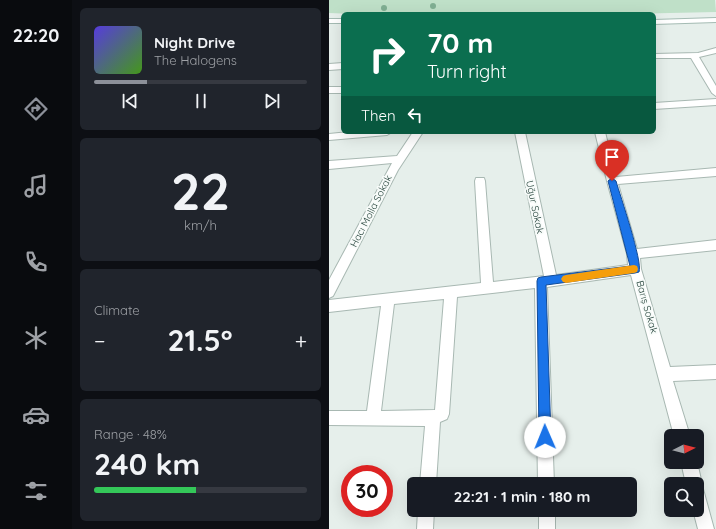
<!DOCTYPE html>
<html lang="en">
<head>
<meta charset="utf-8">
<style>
	:root { --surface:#171b24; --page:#20242c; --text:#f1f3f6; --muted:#9ea1a6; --line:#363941; --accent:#8c9099 }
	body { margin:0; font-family:Quicksand,sans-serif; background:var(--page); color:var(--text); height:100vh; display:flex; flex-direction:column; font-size:15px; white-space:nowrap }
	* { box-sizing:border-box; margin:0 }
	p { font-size:13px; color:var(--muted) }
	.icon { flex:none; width:22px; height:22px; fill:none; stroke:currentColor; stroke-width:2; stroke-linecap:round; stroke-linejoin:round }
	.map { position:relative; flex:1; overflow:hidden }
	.details { display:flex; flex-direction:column; gap:8px; padding:8px; background:#0d0f14; width:257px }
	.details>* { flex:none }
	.top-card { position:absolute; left:12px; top:12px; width:315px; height:122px; border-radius:6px; box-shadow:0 4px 16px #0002; background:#0b6e4f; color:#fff; overflow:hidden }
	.needle { width:26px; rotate:84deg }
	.controls { position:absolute; left:335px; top:429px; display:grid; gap:8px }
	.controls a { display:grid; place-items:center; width:40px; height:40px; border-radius:6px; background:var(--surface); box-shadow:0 4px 16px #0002; font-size:20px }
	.speed { position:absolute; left:12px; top:465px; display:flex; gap:8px; font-size:20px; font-weight:700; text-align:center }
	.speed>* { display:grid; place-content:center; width:52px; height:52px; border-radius:50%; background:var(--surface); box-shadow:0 4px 16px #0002; line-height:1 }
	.speed .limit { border:6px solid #d22; background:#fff; color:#111 }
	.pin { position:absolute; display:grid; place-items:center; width:34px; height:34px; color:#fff; margin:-41px -17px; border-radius:50% 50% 50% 0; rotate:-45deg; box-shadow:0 0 4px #0007 }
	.pin .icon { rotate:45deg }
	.me { position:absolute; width:44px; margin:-22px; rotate:359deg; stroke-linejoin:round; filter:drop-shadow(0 0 3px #0008) }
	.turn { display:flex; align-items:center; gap:14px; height:84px; padding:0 20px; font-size:18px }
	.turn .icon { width:52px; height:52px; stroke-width:2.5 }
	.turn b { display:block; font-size:28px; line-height:34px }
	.then { display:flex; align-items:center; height:38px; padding:0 20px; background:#0003; gap:8px; font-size:15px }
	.big { font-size:30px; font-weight:700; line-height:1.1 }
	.details .widget { flex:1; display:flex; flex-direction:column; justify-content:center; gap:6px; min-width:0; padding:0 14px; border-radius:6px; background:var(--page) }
	.details .dial { align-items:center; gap:0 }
	.dial b { font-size:52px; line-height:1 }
	.song { display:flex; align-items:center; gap:12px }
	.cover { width:48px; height:48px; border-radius:6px; background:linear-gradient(135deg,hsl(250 70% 55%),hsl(100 70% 35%)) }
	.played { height:4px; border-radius:2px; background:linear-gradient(90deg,var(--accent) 25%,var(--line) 25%) }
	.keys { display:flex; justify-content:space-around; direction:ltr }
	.heat { display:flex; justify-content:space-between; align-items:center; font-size:22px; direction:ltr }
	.charge { height:6px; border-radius:3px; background:linear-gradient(90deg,#34c759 48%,var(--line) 0) }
	.trip { position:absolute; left:78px; top:477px; width:230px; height:40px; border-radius:6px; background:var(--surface); box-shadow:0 4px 16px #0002; font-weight:700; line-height:40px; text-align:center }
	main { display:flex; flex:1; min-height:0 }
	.dock { display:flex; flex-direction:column; width:72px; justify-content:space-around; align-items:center; background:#090b0e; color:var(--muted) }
	.dock .icon { width:28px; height:28px }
	.dock .active { color:var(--accent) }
	.dock b { font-size:18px; color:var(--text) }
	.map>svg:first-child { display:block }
	.green { fill:#bfe0c8 }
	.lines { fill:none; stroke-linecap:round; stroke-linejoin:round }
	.minor-casing { stroke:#a8b8b2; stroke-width:2 }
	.secondary-casing { stroke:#a4bbb3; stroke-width:2 }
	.minor { fill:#fff; fill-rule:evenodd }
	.secondary { fill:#fff; fill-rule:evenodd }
	.tree { fill:#80af93 }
	.route { fill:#1a73e8; stroke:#114b97 }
	.slow { fill:#f59e0b }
	.labels { text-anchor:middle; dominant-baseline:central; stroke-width:3.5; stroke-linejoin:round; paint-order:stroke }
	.street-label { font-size:10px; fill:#24423a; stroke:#f7fbf9 }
</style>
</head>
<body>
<main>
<nav class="dock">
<b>22:20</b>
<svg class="icon active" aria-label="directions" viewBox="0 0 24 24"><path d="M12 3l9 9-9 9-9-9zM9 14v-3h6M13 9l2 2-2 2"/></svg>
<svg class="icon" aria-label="music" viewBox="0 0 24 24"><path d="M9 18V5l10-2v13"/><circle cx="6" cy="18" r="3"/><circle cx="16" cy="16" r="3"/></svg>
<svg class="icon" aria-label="phone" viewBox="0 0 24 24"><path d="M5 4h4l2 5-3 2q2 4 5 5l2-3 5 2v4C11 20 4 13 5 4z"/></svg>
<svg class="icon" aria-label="climate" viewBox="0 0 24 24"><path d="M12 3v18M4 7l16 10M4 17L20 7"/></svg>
<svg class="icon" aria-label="car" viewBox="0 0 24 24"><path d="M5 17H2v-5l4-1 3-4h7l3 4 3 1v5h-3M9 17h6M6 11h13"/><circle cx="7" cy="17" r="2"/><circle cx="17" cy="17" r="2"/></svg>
<svg class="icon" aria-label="filters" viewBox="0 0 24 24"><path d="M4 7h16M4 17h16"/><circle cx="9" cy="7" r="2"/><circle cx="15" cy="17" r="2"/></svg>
</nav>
<section class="details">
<div class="widget">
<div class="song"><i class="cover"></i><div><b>Night Drive</b><p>The Halogens</p></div></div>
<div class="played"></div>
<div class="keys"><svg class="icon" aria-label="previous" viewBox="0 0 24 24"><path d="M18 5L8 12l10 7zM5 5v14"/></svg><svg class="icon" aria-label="pause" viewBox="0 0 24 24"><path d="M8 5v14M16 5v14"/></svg><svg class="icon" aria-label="next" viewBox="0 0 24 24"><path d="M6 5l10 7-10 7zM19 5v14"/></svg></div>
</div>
<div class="widget dial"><b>22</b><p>km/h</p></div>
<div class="widget"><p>Climate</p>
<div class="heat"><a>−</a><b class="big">21.5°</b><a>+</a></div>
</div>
<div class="widget"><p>Range · 48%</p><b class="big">240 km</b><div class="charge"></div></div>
</section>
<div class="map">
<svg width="387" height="529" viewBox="0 0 387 529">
	<rect width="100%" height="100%" fill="#e6efeb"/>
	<path class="green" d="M0 0H386L387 12 296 14H25L0 13Z"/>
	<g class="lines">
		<defs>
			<g id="minor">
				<path d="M387 48V53L370 57 387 86V96L383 93 362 58H325V54L369 53Z"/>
				<path d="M14 63V69L0 70V64Z"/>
				<rect x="0" y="87" width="14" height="6"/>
				<path d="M387 99V105L325 109V103Z"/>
				<path d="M20 132H63L58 135 0 140V134Z"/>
				<path d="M84 132H94L69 170 4 296 0 298V280L63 163 0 169V161L68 156Z"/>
				<path d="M186 132H196L227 275 299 265 298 254 278 181 266 132H276L287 177 387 168V176L289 184 308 249 387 240V250L311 258 312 269 341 367 387 365V379L344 381 361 436H345L302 275 218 287 225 484H209L206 288 128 297 120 414 118 419 111 422 107 484H91L96 426 0 425V411H38L52 306 0 312V300L152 283 146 181 147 178H155L156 181 164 282 215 276ZM115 299 106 410 52 411 65 304Z"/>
				<path d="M352 462H368L373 484 371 488 374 489 385 529H369L364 510H368V484H357Z"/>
				<path d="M89 510H105L104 529H88Z"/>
				<rect x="210" y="510" width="16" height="19"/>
			</g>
			<g id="secondary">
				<path d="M387 18V22L325 24V20Z"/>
				<rect x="0" y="19" width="14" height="4"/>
			</g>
		</defs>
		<use href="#minor" class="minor-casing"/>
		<use href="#secondary" class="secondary-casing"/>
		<use href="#minor" class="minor"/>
		<use href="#secondary" class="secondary"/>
	</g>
	<g class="tree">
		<circle cx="104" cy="6" r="3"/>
		<circle cx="55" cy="8" r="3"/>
	</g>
	<path class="route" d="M283 178 287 181C291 195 314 262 310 272L306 273 217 285 222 437 220 441 216 443 212 441 210 437 208 281 209 278 212 277 301 266 279 181Z"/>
	<path class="slow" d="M305 265 308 266 309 269 308 272 305 273 237 283 234 282 232 279 234 276 237 275Z"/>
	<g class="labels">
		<g class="street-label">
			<text transform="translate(206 207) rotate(78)">Uğur Sokak</text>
			<text transform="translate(42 211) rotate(-63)">Hacı Molla Sokak</text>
			<text transform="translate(318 307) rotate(74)">Barış Sokak</text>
		</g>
	</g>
</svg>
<div class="controls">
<a><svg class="needle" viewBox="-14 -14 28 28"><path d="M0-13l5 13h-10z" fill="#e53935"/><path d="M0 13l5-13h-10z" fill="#9ea1a6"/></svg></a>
<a><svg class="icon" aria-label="search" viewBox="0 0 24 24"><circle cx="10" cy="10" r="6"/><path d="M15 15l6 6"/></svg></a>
</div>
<div class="speed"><div class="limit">30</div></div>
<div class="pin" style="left:283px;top:181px;background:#d93025"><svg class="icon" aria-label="arrive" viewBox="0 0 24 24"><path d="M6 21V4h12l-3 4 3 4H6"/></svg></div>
<svg class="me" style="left:216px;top:437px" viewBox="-20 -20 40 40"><circle r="19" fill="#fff"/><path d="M0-13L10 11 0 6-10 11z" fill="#1a73e8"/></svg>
<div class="trip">22:21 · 1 min · 180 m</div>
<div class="top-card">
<div class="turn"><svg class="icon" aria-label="right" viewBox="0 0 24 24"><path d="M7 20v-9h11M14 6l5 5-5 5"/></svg><div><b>70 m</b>Turn right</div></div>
<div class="then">Then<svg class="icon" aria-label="left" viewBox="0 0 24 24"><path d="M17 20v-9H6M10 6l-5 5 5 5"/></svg></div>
</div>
</div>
</main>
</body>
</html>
